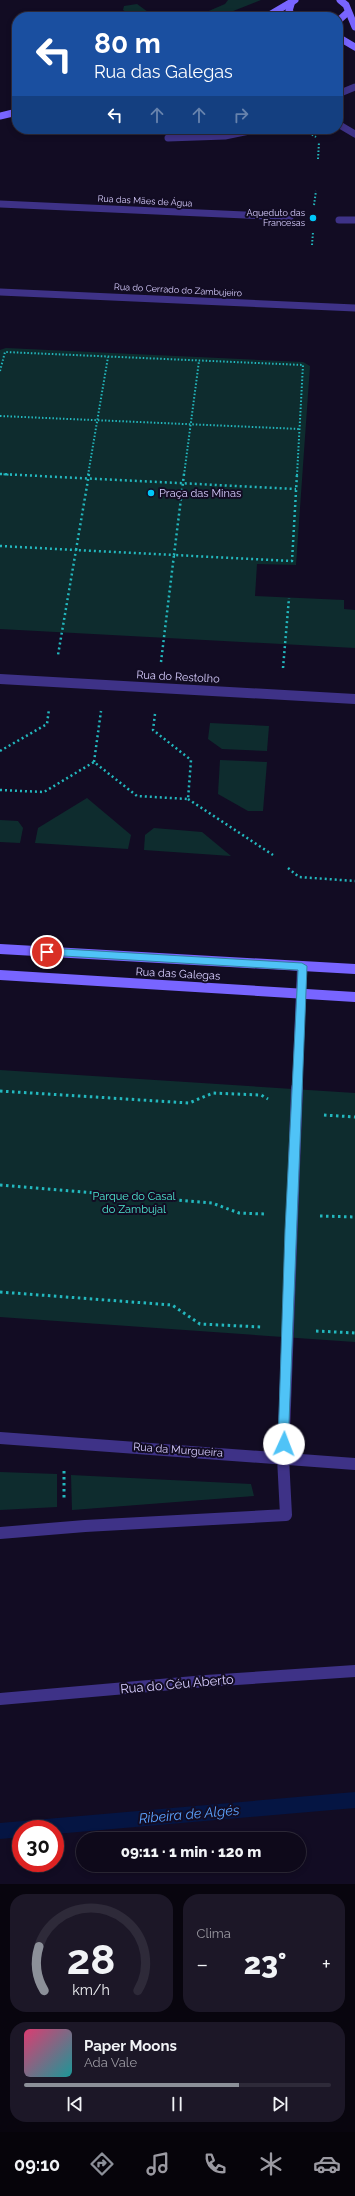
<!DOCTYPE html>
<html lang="pt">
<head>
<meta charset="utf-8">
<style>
	:root { --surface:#0e091a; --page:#1c1727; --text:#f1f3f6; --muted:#9b9aa2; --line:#2e2a39; --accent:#8c9099 }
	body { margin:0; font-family:Raleway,sans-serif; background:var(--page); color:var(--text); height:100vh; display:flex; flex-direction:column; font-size:15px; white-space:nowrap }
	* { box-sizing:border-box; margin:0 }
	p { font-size:13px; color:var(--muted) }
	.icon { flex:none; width:22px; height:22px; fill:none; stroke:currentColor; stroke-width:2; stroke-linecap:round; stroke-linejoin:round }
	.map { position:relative; height:1884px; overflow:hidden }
	.drawer { display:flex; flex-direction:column; gap:10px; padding:10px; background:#08050e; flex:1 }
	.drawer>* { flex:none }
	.banner { position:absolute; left:12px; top:12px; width:331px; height:122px; border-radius:16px; box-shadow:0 2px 6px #0003,0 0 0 1px var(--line); background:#1a4fa0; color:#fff; overflow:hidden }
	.speed { position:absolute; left:12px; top:1820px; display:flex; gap:8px; font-size:20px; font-weight:700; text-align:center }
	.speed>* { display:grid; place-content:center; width:52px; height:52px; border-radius:50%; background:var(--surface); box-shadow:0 2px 6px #0003,0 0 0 1px var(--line); line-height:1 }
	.speed .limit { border:6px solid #d22; background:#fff; color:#111 }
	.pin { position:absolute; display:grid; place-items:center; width:34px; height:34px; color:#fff; margin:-17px; border:2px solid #fff; border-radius:50%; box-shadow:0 1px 4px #0007 }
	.me { position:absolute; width:44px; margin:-22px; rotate:2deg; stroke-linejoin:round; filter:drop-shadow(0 0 3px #0008) }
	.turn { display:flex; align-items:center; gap:14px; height:84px; padding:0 16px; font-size:18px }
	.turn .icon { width:52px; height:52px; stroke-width:2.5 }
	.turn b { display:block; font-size:28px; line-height:34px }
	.lanes { display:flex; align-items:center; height:38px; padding:0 16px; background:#0003; justify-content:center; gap:20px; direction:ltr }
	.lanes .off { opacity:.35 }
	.big { font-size:30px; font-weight:800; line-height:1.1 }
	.drawer .widget { flex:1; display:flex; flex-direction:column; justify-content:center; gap:6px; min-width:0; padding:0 14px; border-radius:16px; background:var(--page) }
	.drawer .dial { align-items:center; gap:0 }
	.dial svg { height:104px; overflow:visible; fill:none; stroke:var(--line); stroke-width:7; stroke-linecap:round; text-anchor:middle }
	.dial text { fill:var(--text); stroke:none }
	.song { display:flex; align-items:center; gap:12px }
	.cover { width:48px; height:48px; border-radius:6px; background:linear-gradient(135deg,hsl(340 70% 55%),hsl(180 70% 35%)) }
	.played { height:4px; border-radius:2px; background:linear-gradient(90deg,var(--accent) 70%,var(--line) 70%) }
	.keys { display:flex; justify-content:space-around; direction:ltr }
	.heat { display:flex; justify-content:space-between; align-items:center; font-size:22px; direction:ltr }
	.drawer .tiles { flex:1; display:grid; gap:10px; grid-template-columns:1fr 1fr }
	.widget:last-child { grid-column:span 2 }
	.trip { position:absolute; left:76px; top:1832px; width:230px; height:40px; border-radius:20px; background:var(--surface); box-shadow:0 2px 6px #0003,0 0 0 1px var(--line); font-weight:800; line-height:40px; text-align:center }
	.tabs { display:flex; height:64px; justify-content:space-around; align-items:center; background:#06040a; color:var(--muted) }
	.tabs .icon { width:28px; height:28px }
	.tabs .active { color:var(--accent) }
	.tabs b { font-size:18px; color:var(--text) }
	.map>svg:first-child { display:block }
	.green { fill:#0e2c2e }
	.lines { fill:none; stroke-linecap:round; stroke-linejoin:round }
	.stream { fill:#051543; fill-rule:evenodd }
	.path-far2 { stroke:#23b8be; stroke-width:2; stroke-dasharray:1.5 2; stroke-linecap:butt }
	.path-far1 { stroke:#23b8be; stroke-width:2.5; stroke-dasharray:2 3; stroke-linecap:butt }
	.path { stroke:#23b8be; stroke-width:3; stroke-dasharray:2.5 3.5; stroke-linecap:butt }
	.street-far2 { stroke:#3e3287; stroke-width:7 }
	.street-far1 { stroke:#3e3287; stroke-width:10 }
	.street { stroke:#3e3287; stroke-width:12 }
	.secondary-far1 { stroke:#7865ff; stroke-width:7 }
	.secondary { stroke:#7865ff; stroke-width:10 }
	.route { fill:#4fc3f7; stroke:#337fa1 }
	.poi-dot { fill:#00c7f9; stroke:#120c23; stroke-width:1.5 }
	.labels { text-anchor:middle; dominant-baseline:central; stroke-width:4; stroke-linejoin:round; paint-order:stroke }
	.far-street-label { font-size:9px; fill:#d8ceff; stroke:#120c23 }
	.far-poi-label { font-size:9px; fill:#d8ceff; stroke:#120c23; text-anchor:end }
	.poi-label { font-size:11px; fill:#d8ceff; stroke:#120c23; text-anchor:start }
	.street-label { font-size:11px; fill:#d8ceff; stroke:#120c23 }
	.park-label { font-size:11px; fill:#4fead3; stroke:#120c23 }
	.near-street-label { font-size:13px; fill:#d8ceff; stroke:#120c23 }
	.near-water-label { font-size:14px; font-style:italic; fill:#5ca3ff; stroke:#120c23 }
</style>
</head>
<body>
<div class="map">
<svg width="355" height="1884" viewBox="0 0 355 1884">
	<rect width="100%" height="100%" fill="#120c23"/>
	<g class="green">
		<path d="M228 0H261L218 17H175L194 11 204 13 225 4Z"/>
		<path d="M137 4 148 12 168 17H130L131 15 123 10 124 6Z"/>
		<path d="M6 348 303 362 310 366 296 565 257 564 255 596 344 600V609L355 610V648L0 629V350Z"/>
		<path d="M210 723 269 726 267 751 222 749 208 739Z"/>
		<path d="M220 760 267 762 263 811H248L218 794Z"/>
		<path d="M87 798 131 835 128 849 35 843 38 828Z"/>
		<path d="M0 820 18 821 23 828 20 843 0 842Z"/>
		<path d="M154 828 202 832 231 856 144 850 145 835Z"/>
		<path d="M0 1070 355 1093V1342L0 1317Z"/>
		<path d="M0 1472 57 1474V1507L0 1510Z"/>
		<path d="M71 1475 251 1484 254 1496 72 1510Z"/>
	</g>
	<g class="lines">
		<path class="stream" d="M355 1792V1808L55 1834V1829H21V1837L0 1839V1823Z"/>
		<g class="path-far2">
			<path d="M134 129 142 134"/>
			<path d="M303 129 316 137"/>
			<path d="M318 159 319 142"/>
			<path d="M314 205 316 191"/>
			<path d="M312 245 313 232"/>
			<path d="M0 371 5 352 303 365 297 475"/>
			<path d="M0 416 300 429"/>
			<path d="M0 474 13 475"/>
			<path d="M88 475 108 357"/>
			<path d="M184 475 199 361"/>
		</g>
		<g class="path-far1">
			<path d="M0 474 296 489"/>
			<path d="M89 474 76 550 174 555 184 474"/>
			<path d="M0 546 76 550 58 655"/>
			<path d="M161 662 174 555 292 561 297 474"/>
			<path d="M283 668 289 598"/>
			<path d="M0 751 47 724 49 709"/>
			<path d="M94 762 101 711"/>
			<path d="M0 790 44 792 94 762 137 796 188 799 191 760 153 730 155 714"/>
			<path d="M188 799 273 855"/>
			<path d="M288 868 299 877 355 881"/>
		</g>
		<g class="path">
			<path d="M0 1091 189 1103 213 1093 261 1095 268 1099"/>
			<path d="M324 1115 355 1117"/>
			<path d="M0 1185 212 1203 239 1213 265 1214"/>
			<path d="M320 1216 355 1217"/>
			<path d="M0 1292 172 1305 200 1324 261 1327"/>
			<path d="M316 1331 355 1333"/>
			<path d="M64 1471V1500"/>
		</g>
		<g class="street-far2">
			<path d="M338 94 355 87"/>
			<path d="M338 124 355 134"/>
			<path d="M168 138 225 136 260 129"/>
			<path d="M0 204 290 217"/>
			<path d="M339 220H355"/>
			<path d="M0 292 355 308"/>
		</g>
		<g class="street-far1">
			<path d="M0 679 355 699"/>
			<path d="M297 1089 302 966"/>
		</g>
		<g class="street">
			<path d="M0 1438 355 1464"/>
			<path d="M0 1533 85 1526 286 1515 283 1458 297 1088"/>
			<path d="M0 1699 206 1681 355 1671"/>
		</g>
		<g class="secondary-far1">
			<path d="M340 0 346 5 355 27"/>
			<path d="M292 1 289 11 294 17"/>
			<path d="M266 17 295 0"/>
			<path d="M338 21 348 12"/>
			<path d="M338 37 355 47"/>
			<path d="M0 116 17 112"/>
		</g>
		<g class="secondary">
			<path d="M0 949 355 969"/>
			<path d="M0 975 355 997"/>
		</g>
	</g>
	<path class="route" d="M47 948 302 963 307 966 288 1448H280L278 1444 285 1230 298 970 47 955 43 952Z"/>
	<g class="poi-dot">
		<circle cx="313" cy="218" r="4"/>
		<circle cx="151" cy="493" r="4"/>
	</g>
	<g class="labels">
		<g class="far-street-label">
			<text transform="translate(145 201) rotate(3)">Rua das Mães de Água</text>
			<text transform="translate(178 290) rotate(3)">Rua do Cerrado do Zambujeiro</text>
		</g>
		<g class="far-poi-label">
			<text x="305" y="213">Aqueduto das<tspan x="305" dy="10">Francesas</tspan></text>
		</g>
		<g class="poi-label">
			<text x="159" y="493">Praça das Minas</text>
		</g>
		<g class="street-label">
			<text transform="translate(178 677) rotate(3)">Rua do Restolho</text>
			<text transform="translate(178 974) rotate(3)">Rua das Galegas</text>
			<text transform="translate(178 1450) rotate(4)">Rua da Murgueira</text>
		</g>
		<g class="park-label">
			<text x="134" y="1196">Parque do Casal<tspan x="134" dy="13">do Zambujal</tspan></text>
		</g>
		<g class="near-street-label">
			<text transform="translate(177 1684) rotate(-5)">Rua do Céu Aberto</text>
		</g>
		<g class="near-water-label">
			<text transform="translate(189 1814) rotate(-5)">Ribeira de Algés</text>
		</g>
	</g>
</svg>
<div class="speed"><div class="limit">30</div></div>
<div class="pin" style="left:47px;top:952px;background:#d93025"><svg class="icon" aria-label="arrive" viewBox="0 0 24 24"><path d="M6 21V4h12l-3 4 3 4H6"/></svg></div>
<svg class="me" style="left:284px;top:1444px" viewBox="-20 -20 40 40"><circle r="19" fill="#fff"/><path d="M0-13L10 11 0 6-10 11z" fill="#4fc3f7"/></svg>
<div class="trip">09:11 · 1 min · 120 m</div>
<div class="banner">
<div class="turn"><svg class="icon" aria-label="left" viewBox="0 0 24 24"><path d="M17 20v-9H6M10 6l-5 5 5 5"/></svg><div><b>80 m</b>Rua das Galegas</div></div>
<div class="lanes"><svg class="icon" aria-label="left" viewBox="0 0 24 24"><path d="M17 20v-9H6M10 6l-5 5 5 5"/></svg><svg class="icon off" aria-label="ahead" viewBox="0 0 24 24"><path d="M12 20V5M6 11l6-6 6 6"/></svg><svg class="icon off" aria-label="ahead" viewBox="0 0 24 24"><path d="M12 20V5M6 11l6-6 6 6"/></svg><svg class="icon off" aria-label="right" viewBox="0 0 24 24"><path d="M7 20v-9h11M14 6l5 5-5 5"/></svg></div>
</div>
</div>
<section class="drawer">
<div class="tiles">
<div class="widget dial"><svg viewBox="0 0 100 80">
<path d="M14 69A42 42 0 1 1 86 69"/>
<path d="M14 69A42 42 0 0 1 10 35" stroke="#8c9099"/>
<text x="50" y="56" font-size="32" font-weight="700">28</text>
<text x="50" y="72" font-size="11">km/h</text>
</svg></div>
<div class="widget"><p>Clima</p>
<div class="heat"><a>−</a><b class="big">23°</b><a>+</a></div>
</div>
<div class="widget">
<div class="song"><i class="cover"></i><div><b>Paper Moons</b><p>Ada Vale</p></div></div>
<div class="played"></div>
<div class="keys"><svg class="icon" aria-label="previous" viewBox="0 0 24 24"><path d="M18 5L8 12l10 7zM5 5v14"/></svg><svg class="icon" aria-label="pause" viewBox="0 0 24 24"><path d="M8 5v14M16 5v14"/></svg><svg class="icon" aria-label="next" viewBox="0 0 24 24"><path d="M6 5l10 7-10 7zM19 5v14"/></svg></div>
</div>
</div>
</section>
<nav class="tabs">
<b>09:10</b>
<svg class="icon active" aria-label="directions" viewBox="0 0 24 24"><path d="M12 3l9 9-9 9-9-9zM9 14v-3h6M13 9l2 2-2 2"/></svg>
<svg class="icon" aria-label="music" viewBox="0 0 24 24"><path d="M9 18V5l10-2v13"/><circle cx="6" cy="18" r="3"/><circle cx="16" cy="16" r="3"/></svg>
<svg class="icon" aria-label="phone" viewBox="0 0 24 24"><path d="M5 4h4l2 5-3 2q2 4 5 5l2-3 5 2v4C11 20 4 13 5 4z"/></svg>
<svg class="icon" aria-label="climate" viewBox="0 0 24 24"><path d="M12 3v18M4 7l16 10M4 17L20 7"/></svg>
<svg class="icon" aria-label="car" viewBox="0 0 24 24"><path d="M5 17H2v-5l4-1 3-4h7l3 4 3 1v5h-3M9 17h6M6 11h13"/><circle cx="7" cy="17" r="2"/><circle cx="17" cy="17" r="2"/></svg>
</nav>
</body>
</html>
